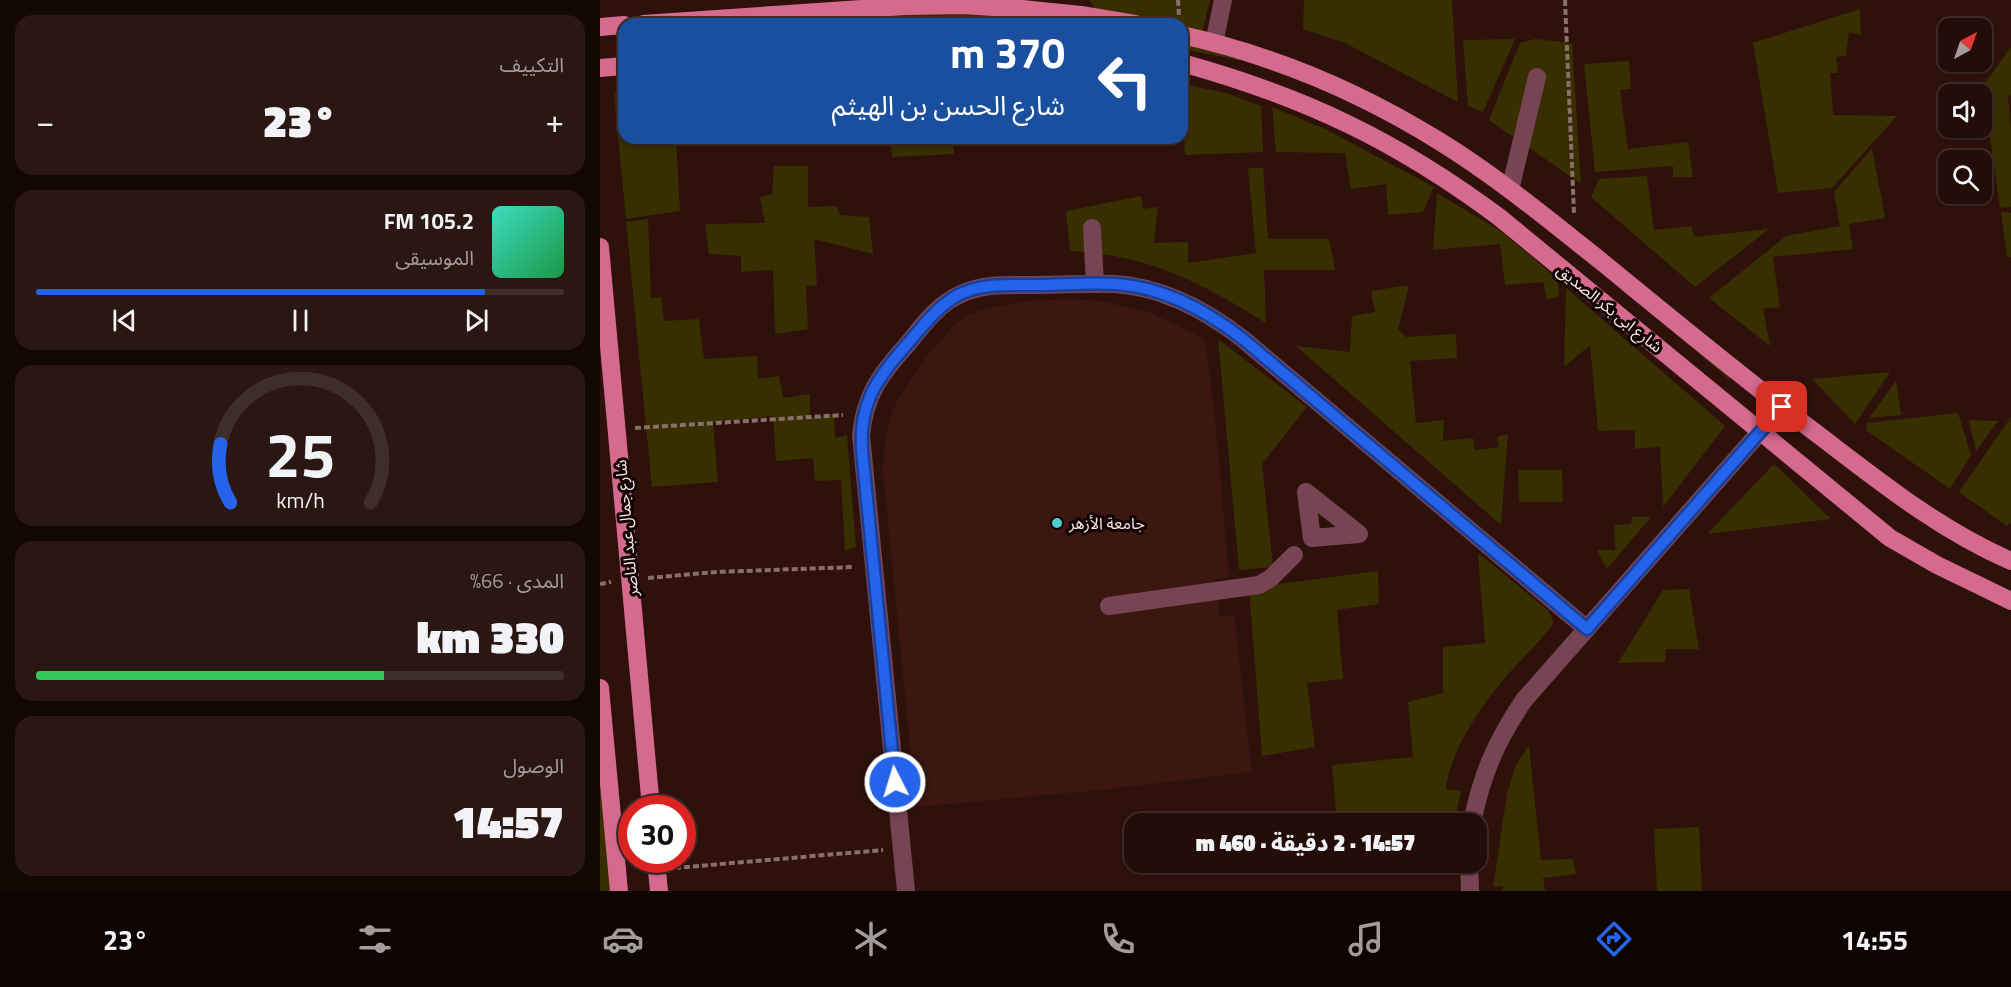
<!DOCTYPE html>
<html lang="ar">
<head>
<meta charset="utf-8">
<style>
	:root { --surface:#220d08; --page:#2a1612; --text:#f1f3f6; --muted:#a29c9c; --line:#3f2d29; --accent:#2563eb }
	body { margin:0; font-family:"Titillium Web","Noto Sans Arabic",sans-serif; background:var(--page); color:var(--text); direction:rtl; height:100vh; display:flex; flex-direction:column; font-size:22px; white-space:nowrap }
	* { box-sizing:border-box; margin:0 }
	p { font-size:20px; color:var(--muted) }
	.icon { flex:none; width:33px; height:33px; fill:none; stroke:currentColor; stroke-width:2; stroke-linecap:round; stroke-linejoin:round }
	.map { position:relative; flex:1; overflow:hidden; direction:ltr }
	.details { display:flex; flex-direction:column; gap:15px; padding:15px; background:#130704; width:600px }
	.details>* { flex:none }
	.top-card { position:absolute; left:18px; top:18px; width:570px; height:126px; border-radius:18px; box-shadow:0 2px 4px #0004,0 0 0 2px var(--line); direction:rtl; background:#1a4fa0; color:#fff; overflow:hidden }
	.needle { width:39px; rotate:40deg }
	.controls { position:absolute; left:1338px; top:18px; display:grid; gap:12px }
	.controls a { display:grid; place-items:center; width:54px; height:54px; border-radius:12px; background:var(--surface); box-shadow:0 2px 4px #0004,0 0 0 2px var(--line); font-size:30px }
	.speed { position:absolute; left:18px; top:795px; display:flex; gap:12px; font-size:30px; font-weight:700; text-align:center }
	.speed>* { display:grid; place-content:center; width:78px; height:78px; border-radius:50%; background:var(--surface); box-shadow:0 2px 4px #0004,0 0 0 2px var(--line); line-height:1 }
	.speed .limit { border:9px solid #d22; background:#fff; color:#111 }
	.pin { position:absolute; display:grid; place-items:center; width:51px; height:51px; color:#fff; margin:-26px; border-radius:12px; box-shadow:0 3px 9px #0006 }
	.me { position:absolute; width:66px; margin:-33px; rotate:355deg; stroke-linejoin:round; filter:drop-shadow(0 0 4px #0008) }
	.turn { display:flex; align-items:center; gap:21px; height:126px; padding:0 24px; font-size:27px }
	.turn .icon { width:78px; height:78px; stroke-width:2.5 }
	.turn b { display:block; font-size:42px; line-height:51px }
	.big { font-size:45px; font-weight:800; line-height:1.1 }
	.details .tile { flex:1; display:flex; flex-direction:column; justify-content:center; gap:9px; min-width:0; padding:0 21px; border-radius:18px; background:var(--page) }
	.details .dial { align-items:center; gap:0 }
	.dial svg { height:156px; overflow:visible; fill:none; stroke:var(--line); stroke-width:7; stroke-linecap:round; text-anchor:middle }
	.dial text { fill:var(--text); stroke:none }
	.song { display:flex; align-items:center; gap:18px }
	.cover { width:72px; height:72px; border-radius:9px; background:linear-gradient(135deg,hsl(170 70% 55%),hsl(140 70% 35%)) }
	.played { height:6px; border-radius:3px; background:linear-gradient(90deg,var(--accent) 85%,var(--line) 85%) }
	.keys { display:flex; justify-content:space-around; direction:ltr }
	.heat { display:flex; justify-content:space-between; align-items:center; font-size:33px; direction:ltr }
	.charge { height:9px; border-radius:4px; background:linear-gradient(90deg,#34c759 66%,var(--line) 0) }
	.trip { position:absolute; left:524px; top:813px; width:363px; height:60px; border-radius:18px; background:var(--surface); box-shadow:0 2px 4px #0004,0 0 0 2px var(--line); font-weight:800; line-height:60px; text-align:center; direction:rtl }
	.dock { display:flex; height:96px; justify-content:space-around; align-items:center; background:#0e0503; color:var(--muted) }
	.dock .icon { width:42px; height:42px }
	.dock .current { color:var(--accent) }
	.dock b { font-size:27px; color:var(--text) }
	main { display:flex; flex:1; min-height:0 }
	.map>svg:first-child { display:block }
	.built { fill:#3c1710 }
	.green { fill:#372f00 }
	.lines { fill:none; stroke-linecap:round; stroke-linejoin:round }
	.path { stroke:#896f6a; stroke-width:4; stroke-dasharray:6 3; stroke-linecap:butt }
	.minor { stroke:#774454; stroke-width:18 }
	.major { stroke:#d56a8e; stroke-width:18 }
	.route-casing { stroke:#184099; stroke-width:15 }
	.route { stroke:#2563eb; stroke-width:10 }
	.poi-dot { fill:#52cdcf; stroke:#0e0302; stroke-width:2 }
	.labels { text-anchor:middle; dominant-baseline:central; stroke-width:6; stroke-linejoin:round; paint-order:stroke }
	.street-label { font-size:16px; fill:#fde7e2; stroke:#0e0302 }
	.poi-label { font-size:16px; fill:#fde7e2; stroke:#0e0302; text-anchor:start }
</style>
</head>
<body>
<main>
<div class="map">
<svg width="1411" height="891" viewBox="0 0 1411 891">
	<rect width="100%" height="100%" fill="#2e110b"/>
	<path class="built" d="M468 299 501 301 551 313 605 339 615 417 629 577 616 579 620 617 634 614 652 772 500 790 316 807 283 471 285 440 290 419 295 405 310 380 328 355 357 322 369 314 388 308 429 301Z"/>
	<g class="green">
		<path d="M489 0H610L601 37 863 147 905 174 1128 358 1130 380 961 237 841 151 763 105 649 62 582 49V24H395L357 22 215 24 310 10 502 20Z"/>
		<path d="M704 0H852L858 102 745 43 703 29Z"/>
		<path d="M1260 9 1261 35 1249 32 1246 56 1236 57 1238 73H1230L1233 115 1297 116 1232 188 1178 193 1153 43Z"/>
		<path d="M915 39 883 112 868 106 863 40Z"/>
		<path d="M935 39 972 43 981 184 889 120 920 43Z"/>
		<path d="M1411 47V94L1408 98 1411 129V207L1400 208 1383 86Z"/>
		<path d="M1029 61 1031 89 1020 90 1028 149 1088 142 1093 177H1073V166L995 172 984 64Z"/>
		<path d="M24 81V138H101L76 140 80 211 26 219 14 95Z"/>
		<path d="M582 84 626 93 661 106 663 152 585 155Z"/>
		<path d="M672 107 725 129 834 187 823 212 788 215 786 184 751 189 745 153 676 152Z"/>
		<path d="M290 138H353L354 154 292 157Z"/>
		<path d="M480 138H528V145L481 144Z"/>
		<path d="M1272 148 1285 218 1249 224 1253 249 1173 257 1180 307 1163 309 1170 346 1109 298 1186 236 1240 226 1234 192Z"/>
		<path d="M174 166H208V207L236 206 240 215 269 217 273 254 214 239 217 285 206 286 208 329 175 334 173 270 141 272V256L109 254 105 224 165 223 160 197 172 194Z"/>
		<path d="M648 168H663L668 239H729L735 270H664L666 323C600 282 549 255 470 251L466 211 541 196 543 209 558 207 554 243 588 242V263L656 253Z"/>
		<path d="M1047 176 1054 230 1091 226 1095 237 1169 229 1095 287 991 197 999 179Z"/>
		<path d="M837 193 902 232 958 279 959 296 947 300 943 282 905 285 900 244 833 250Z"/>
		<path d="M1401 212 1411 213V257H1407Z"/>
		<path d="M48 219 51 298 61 297 64 321 99 319 104 359 157 356 158 379 179 376 183 398 210 394V418L234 414 235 438 247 435 256 547 245 551 241 480 215 481 213 458 176 461 173 416 113 422 118 482 52 487 26 222Z"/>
		<path d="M809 285 798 329 806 337 856 334 857 358 810 361 816 423 844 420 843 441 873 438 875 450 899 447 897 437 908 434 901 525 696 346 750 352 752 316 775 312 771 291Z"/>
		<path d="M966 288 1125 426 1063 507 1060 447 1035 449V430L998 431 990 345 964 367Z"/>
		<path d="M618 339 707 407 662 464 673 567 639 570Z"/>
		<path d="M1290 372 1255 424 1212 379Z"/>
		<path d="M1296 381 1301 415 1269 418Z"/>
		<path d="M1358 413 1371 455 1350 489 1266 430 1267 423Z"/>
		<path d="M1411 417V523L1407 526 1359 492Z"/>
		<path d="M1369 420 1398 421 1376 451Z"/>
		<path d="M1174 464 1231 519 1107 534Z"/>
		<path d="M918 470H962L963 502H919Z"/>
		<path d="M1032 517H1051L1007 569 997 550H1015L1014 525 1031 524Z"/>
		<path d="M878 553 948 610 954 623C941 641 925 655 910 672 885 700 849 751 846 789L861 791 854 823H737L732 765 813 757 808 702 843 693V647L885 643Z"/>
		<path d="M778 571 779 604 737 610 743 679 707 683 715 747 662 756 649 588Z"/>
		<path d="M1089 589 1099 649H1066L1065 662 1018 663 1063 590Z"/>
		<path d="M929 745 941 860 973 859 976 874 943 878 945 891H903V886L893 887 907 794 915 767Z"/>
		<path d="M0 785 11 891H0Z"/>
		<path d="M1099 827 1102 891H1057L1054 829Z"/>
	</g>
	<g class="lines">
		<g class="path">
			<path d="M578 0 579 17"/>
			<path d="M965 0 974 213"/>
			<path d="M35 428 243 415"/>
			<path d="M48 578 116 572 254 567"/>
			<path d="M0 584 11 582"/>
			<path d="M75 868 283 850"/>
		</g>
		<g class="minor">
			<path d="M614 43 623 0"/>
			<path d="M910 190 937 77"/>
			<path d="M492 228 495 284"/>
			<path d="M706 492 759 534 712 538Z"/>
			<path d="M509 606 659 585 671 578 694 555"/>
			<path d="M872 824C881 775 897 740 924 700L1182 407"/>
			<path d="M869 862 870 891"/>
			<path d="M306 891 261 435C265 396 279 376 305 347 321 328 337 304 361 294 385 283 411 285 437 285 463 285 489 283 515 284 562 287 607 311 643 339L987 629"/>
		</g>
		<g class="major">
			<path d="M43 24 305 6 364 5 422 9 481 15 535 24"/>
			<path d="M0 27 24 25"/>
			<path d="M582 35C672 55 760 92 839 141 896 176 949 220 1002 262 1073 320 1143 378 1216 433 1279 481 1338 529 1411 561"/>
			<path d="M582 63C705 97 797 141 899 217L1290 538 1337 565 1411 601"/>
			<path d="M0 68 24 66"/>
			<path d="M0 247 51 808"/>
			<path d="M0 688 19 891"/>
			<path d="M56 860 59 891"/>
		</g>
	</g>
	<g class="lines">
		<defs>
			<path id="route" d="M295 782 262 450C259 406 275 381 303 349 320 330 336 307 358 295 381 283 409 285 434 285 461 285 489 282 516 284 562 287 607 311 643 339L987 629 1182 407"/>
		</defs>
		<use href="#route" class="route-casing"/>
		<use href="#route" class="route"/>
	</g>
	<circle class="poi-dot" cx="457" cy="523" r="6"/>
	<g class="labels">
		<g class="street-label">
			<text transform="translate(1010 308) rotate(39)">شارع ابى بكر الصديق</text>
			<text transform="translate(26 528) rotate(-95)">شارع جمال عبد الناصر</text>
		</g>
		<g class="poi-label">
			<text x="469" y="523">جامعة الأزهر</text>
		</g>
	</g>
</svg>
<div class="controls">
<a><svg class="needle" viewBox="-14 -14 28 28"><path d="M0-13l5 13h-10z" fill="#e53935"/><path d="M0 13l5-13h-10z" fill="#a29c9c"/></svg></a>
<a><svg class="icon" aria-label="sound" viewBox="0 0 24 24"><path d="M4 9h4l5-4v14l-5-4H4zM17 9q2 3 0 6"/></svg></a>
<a><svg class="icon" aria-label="search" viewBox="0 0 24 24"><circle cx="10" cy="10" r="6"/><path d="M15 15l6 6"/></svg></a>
</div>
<div class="speed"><div class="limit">30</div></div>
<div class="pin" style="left:1182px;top:407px;background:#d93025"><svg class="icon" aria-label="arrive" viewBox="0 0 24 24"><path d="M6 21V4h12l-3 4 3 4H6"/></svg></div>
<svg class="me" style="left:295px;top:782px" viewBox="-20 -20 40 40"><circle r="17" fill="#2563eb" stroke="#fff" stroke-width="3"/><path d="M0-11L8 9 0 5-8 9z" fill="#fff"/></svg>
<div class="trip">14:57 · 2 دقيقة · 460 m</div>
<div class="top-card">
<div class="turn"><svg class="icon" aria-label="left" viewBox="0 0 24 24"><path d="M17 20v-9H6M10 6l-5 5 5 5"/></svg><div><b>370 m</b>شارع الحسن بن الهيثم</div></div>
</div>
</div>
<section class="details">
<div class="tile"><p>التكييف</p>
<div class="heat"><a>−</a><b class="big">23°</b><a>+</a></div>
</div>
<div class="tile">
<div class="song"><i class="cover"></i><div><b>105.2 FM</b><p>الموسيقى</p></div></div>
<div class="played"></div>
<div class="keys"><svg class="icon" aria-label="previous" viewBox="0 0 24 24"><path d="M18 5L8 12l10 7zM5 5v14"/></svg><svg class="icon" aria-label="pause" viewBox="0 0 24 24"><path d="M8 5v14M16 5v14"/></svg><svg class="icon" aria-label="next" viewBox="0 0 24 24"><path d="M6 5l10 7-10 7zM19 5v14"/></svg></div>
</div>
<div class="tile dial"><svg viewBox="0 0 100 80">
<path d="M14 69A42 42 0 1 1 86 69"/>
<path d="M14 69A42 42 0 0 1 9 39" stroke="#2563eb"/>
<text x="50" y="56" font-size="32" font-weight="700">25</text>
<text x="50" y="72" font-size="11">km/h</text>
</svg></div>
<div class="tile"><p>المدى · 66%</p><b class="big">330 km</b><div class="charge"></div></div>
<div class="tile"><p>الوصول</p><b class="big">14:57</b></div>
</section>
</main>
<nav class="dock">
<b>14:55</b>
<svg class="icon current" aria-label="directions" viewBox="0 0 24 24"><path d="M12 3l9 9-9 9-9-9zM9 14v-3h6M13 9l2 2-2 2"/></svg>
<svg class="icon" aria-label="music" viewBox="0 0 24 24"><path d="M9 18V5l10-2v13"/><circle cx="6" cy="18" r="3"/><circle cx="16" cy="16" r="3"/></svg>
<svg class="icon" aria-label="phone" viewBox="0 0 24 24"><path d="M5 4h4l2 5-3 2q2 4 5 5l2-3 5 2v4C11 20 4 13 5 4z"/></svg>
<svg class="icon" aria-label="climate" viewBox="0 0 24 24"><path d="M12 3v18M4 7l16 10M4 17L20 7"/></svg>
<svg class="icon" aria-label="car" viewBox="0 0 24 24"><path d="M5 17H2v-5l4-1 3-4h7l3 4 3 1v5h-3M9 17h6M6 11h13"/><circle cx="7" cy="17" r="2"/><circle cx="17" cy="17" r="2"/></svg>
<svg class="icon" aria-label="filters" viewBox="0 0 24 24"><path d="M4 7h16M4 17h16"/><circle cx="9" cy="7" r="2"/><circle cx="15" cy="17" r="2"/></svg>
<b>23°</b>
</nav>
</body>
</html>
